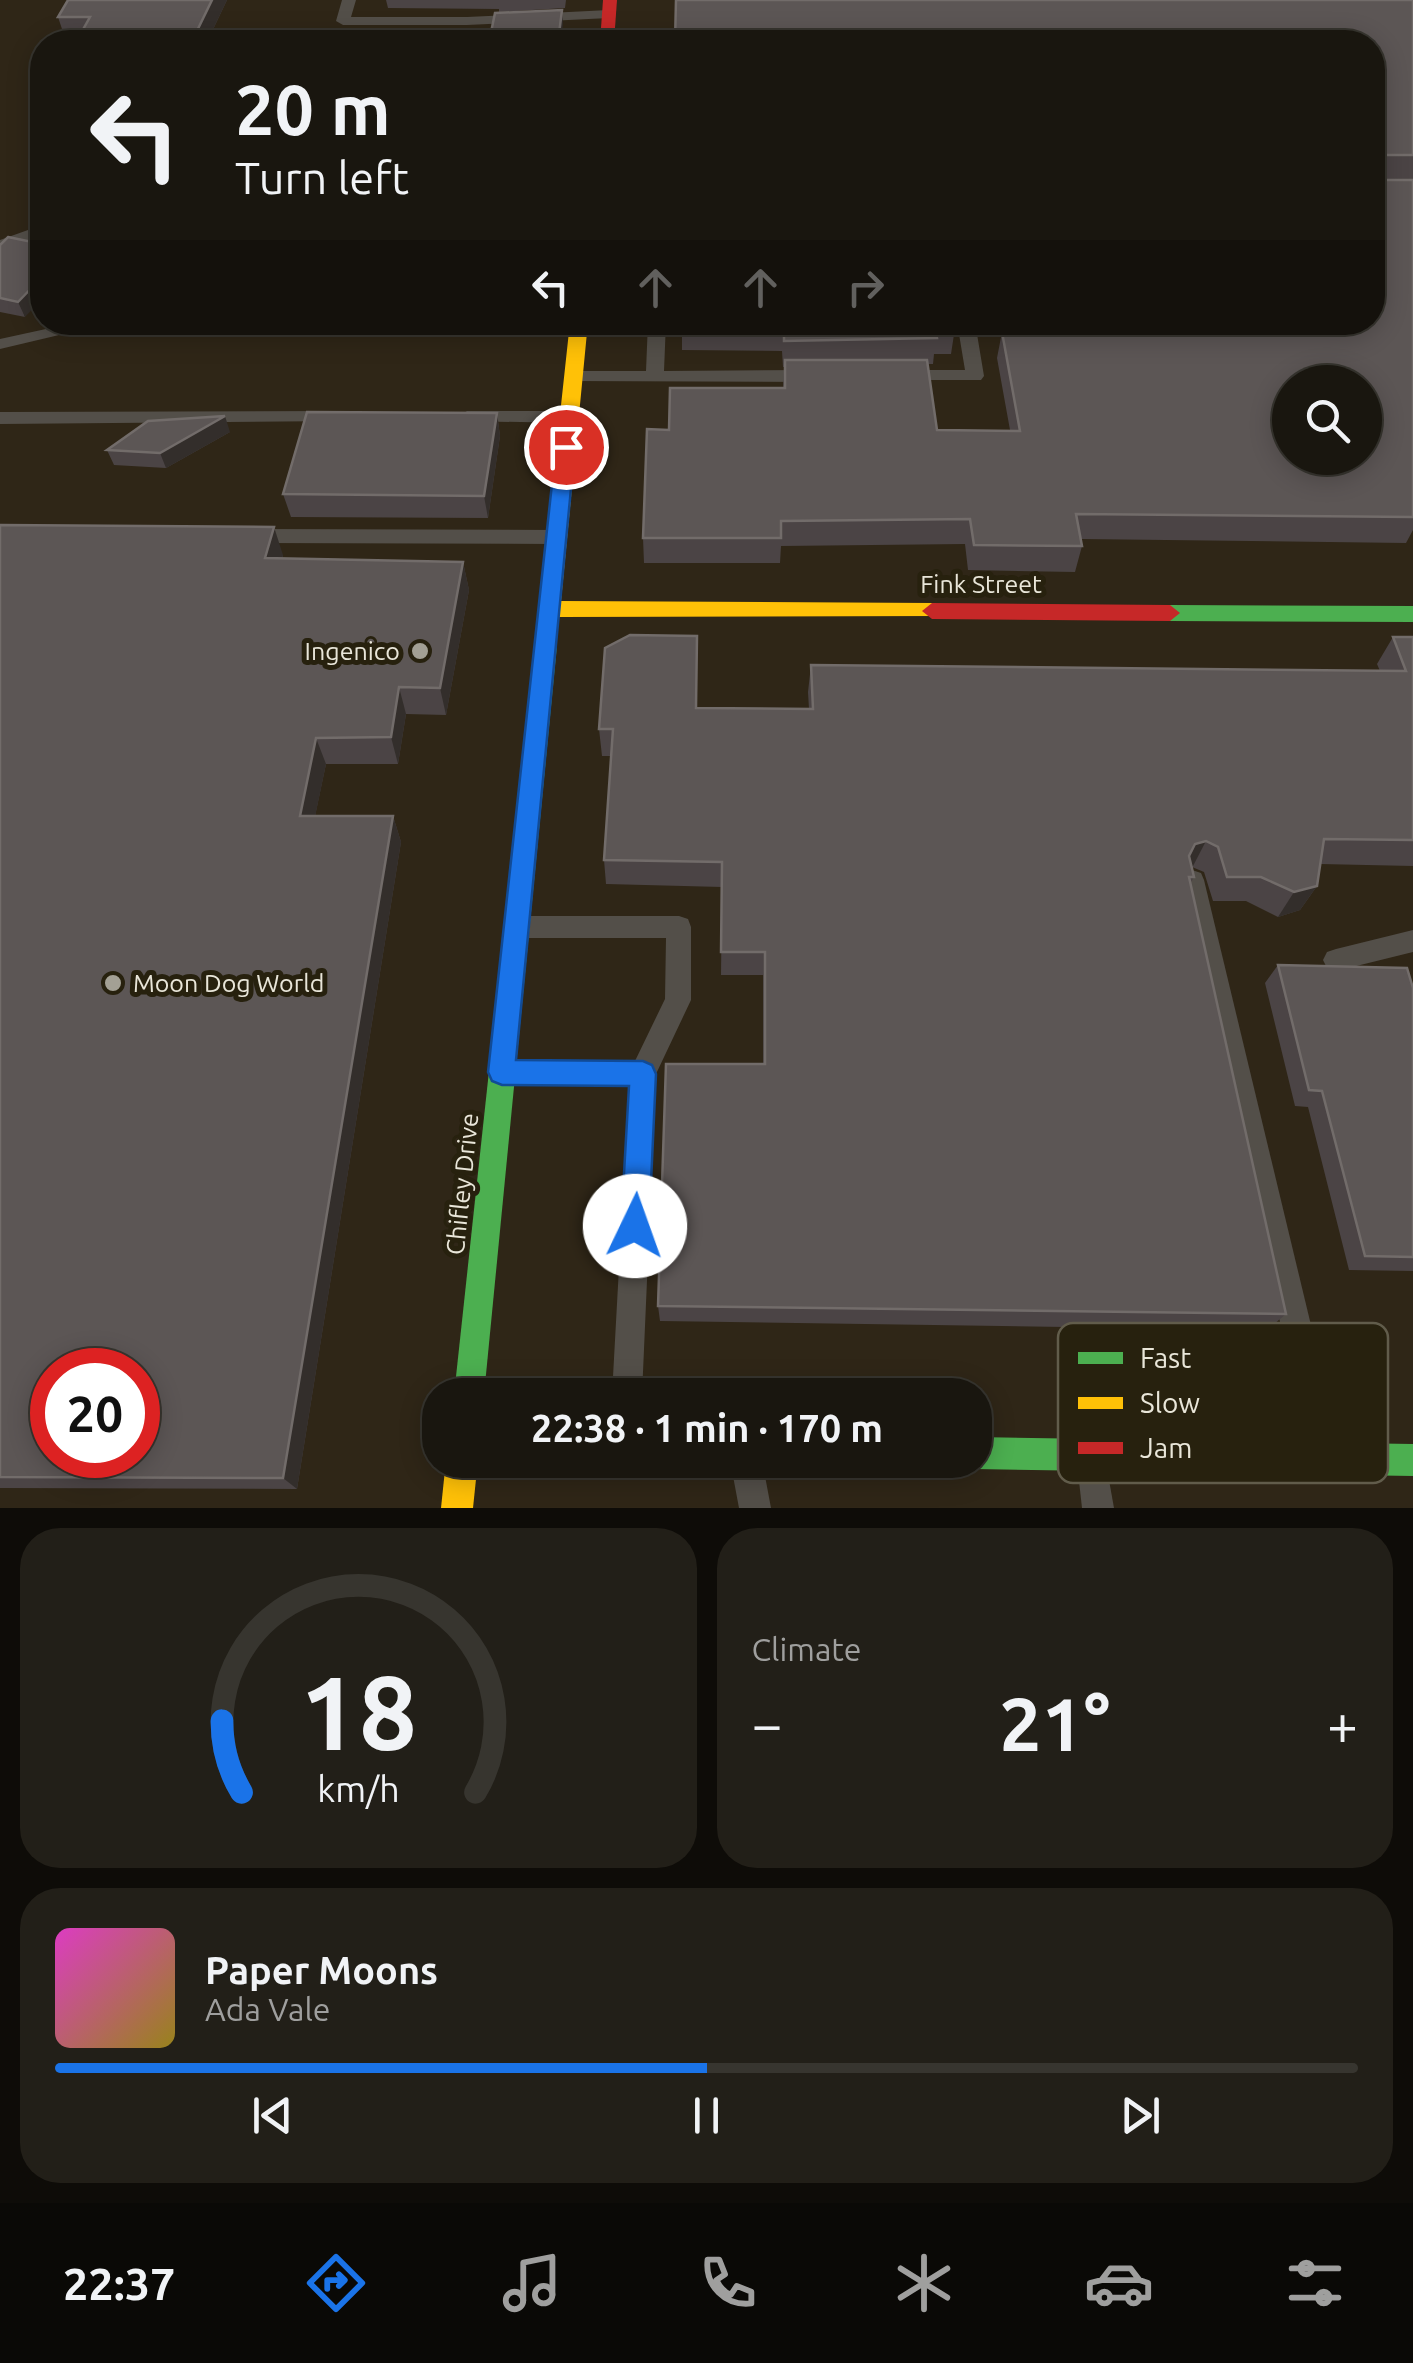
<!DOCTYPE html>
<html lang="en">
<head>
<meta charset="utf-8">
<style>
	:root { --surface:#19160f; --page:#221f18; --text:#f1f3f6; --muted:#9f9f9e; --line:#37352f; --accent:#1a73e8 }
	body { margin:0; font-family:Ubuntu,sans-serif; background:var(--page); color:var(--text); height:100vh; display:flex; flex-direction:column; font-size:38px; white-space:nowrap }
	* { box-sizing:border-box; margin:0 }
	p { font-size:32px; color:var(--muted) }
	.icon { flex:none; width:55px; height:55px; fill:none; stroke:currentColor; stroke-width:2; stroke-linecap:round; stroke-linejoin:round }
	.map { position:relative; height:1508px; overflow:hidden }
	.drawer { display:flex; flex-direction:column; gap:20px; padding:20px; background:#0e0c08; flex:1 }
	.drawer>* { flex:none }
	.banner { position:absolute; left:30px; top:30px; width:1355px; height:305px; border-radius:40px; box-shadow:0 5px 25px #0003,0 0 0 2px var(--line); background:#19160f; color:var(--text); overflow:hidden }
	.buttons { position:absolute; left:1272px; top:365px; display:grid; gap:20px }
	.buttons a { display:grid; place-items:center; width:110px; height:110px; border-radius:50%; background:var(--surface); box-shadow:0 5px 25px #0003,0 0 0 2px var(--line); font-size:50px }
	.speed { position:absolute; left:30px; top:1348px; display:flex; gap:20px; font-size:50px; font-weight:700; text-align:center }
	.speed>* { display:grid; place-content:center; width:130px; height:130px; border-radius:50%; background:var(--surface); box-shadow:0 5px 25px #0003,0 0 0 2px var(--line); line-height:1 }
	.speed .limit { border:15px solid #d22; background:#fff; color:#111 }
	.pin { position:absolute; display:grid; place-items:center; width:85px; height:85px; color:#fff; margin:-42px; border:5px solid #fff; border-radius:50%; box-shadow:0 2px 10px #0007 }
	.me { position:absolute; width:110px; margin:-55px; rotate:3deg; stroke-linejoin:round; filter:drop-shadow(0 0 8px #0008) }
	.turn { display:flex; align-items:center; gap:35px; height:210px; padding:0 40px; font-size:45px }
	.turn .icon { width:130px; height:130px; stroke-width:2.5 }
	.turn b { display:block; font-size:70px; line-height:85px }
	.lanes { display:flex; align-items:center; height:95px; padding:0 40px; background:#0003; justify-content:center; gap:50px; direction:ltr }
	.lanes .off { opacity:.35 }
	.big { font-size:75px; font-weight:600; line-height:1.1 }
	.drawer .card { flex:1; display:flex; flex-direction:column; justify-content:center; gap:15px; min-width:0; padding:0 35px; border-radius:40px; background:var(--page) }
	.drawer .dial { align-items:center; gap:0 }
	.dial svg { height:260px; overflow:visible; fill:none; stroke:var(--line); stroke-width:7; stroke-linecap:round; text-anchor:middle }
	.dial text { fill:var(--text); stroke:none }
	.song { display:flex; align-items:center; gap:30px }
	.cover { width:120px; height:120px; border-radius:15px; background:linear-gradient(135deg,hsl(310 70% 55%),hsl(50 70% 35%)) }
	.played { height:10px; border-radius:5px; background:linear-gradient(90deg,var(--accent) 50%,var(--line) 50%) }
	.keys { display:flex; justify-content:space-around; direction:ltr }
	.heat { display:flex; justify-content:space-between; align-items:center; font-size:55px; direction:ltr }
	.drawer .tiles { flex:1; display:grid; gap:20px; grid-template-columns:1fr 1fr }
	.card:last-child { grid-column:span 2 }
	.trip { position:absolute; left:422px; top:1378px; width:570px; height:100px; border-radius:40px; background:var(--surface); box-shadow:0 5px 25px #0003,0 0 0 2px var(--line); font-weight:600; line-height:100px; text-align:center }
	.tab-bar { display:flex; height:160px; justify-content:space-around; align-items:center; background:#0a0906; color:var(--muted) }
	.tab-bar .icon { width:70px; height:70px }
	.tab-bar .on { color:var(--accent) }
	.tab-bar b { font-size:45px; color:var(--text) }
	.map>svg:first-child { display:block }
	.industrial { fill:#2f2617; fill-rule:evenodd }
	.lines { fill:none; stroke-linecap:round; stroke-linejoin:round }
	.lane { fill:#534f49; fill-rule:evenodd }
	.fast { fill:#4caf50; fill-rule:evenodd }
	.slow { fill:#ffc107; fill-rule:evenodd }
	.jam { fill:#c62828; fill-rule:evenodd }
	.wall { fill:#4b4445 }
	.shaded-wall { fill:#332e2b }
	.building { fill:#5c5655; stroke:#726c6a; stroke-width:2.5; fill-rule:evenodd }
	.route { fill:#1a73e8; stroke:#114b97; stroke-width:2.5 }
	.poi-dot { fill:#a3a094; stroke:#27210e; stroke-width:4 }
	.labels { text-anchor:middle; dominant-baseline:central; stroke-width:10; stroke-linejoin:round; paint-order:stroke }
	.street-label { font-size:25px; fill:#e9e6d9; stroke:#27210e }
	.poi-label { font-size:25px; fill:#e9e6d9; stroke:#27210e; text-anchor:end }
	.key { fill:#27210e; stroke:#615c4b; stroke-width:2.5 }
	.key-label { font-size:28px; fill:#e9e6d9 }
</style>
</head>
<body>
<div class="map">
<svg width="1413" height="1508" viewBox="0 0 1413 1508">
	<rect width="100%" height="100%" fill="#211e14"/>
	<path class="industrial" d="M0 0H1413V1508H0ZM42 42H1372V322H42ZM1290 382H1365V458H1290ZM52 1370H138V1455H52ZM440 1395H975V1460H440Z"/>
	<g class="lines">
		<g class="lane">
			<path d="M342 0H356L351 17H467L609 10 616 14 609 18 467 25H343L336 21Z"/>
			<path d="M42 225V235L0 251V240Z"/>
			<path d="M78 322H114L0 349V339Z"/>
			<path d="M648 322H666L664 371 814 370 823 376 814 382 567 381V373L573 371H646Z"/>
			<path d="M957 322H975L984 376 981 380H895V372L901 370H965Z"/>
			<path d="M335 411 344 417 341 421 0 424V412Z"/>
			<path d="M467 411H569L578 417 569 423 461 421 458 417Z"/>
			<path d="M250 529 556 530 566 537 556 544 250 543 240 536Z"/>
			<path d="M1192 870 1201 873 1204 880 1341 1450 1336 1461 1325 1466 1314 1461 1309 1450 1180 880 1183 873Z"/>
			<path d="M519 916H679L688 919 691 927V1000L656 1074 642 1395H612L629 1085 506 1084 497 1081 493 1072 497 1063 506 1060 635 1061 665 999 666 938H519L510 935 507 927 510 919Z"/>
			<path d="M1413 930V952L1336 971 1327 968 1323 960 1327 952 1336 949Z"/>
			<path d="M1093 1447 1104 1452 1114 1508H1082L1077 1463 1082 1452Z"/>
			<path d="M730 1460H762L771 1508H739Z"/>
		</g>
		<g class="fast">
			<path d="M1170 605 1413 606V622L1170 621 1160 613Z"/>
			<path d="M546 637 557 645 484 1395H454L535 645Z"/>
			<path d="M975 1437 1413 1444V1476L975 1469 962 1460H975Z"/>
		</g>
		<g class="slow">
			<path d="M570 322H588L561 601 932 603 939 606 942 611 939 616 559 617 553 651H539L535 645 539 609Z"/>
			<path d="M446 1460H478L473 1508H441Z"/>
		</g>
		<g class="jam">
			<path d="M603 0H617L614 42H600Z"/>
			<path d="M932 603 1170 605 1180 613 1170 621 932 619 922 611Z"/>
		</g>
	</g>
	<g class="wall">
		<path d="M68 0H227L207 42H76L79 38H65L58 17Z"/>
		<path d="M386 0H566L565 8 499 12V9L388 8Z"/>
		<path d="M1413 0V530L1406 543 1081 539 1082 546 1075 572 968 570 965 544 781 546 780 563H644L643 538 669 430 783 388 784 367H783L782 351 682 350V322L955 328 951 354H934L933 364H927L937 430H1010L997 358 1002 332H1052L1050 322H1372V42Z"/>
		<path d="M0 245 25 317 0 312Z"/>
		<path d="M497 413 500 436 488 518 291 517 283 494Z"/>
		<path d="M230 432 166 468 114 465 107 450Z"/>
		<path d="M0 525 283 555 282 559 463 562 469 590 446 715 406 714 398 764H326L315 816H393L401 842 297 1489 0 1488Z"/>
		<path d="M697 636 696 708 809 709 808 692 811 665 1380 671 1377 664 1393 637H1413V866L1320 864 1317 886 1300 910 1278 917 1246 901H1213L1204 872 1192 867 1194 877 1190 884 1286 1314 1267 1330 660 1321 658 1306 763 1064V975H721L722 887 606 884 604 860 611 756H602L599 729Z"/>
		<path d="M1278 965 1413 988V1271L1349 1270 1308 1107 1295 1106 1265 983Z"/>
	</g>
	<g class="shaded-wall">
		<path d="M212 0H227L207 42H194L193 39Z"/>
		<path d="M562 10 563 24 561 42H558Z"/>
		<path d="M42 277V299L25 317 18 302Z"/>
		<path d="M497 413 500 436 488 518 484 496Z"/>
		<path d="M225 416 230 432 166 468 160 453Z"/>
		<path d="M274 527 283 555 275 586 265 558Z"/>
		<path d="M463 562 469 590 446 715 440 688Z"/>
		<path d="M399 687 406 714 398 764 391 737Z"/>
		<path d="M316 738 326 764 310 841 300 816Z"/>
		<path d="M393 816 401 842 297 1489 283 1478Z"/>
		<path d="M1206 841 1193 866 1182 869 1195 844Z"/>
		<path d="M1317 886 1300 910 1278 917 1294 892Z"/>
	</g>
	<g class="building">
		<path d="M68 0H212L193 39H124L122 42H76L90 17H58Z"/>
		<path d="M676 0H1413V155H1380V180H1413V517L1076 514 1082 546 974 545 970 519 781 521V538H643L647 429 669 430 670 388H785V360H927L937 430 1020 431 1002 332H1064L1062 322H1372V42H675ZM1290 382H1365V458H1290Z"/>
		<path d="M562 10 558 42H489L495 13Z"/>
		<path d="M8 237 42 244V277L18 302 0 298V245Z"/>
		<path d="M682 322H954L955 328H935L937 338 784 341V325L682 324Z"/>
		<path d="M307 412 497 413 484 496 283 494Z"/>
		<path d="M225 416 160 453 107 450 148 421Z"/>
		<path d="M0 525 274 527 265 558 463 562 440 688 399 687 391 737 316 738 300 816H393L283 1478 0 1477ZM52 1370H138V1455H52Z"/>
		<path d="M630 635 697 636 696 708 813 709 811 665 1406 671 1393 637H1413V840L1324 839 1317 886 1294 892 1261 877H1227L1218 847 1206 841 1195 844 1189 856 1194 877H1189L1286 1314 658 1306 666 1064H765V952H721L722 862 604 860 613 729H599L605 648Z"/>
		<path d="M1278 965 1407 968 1413 988V1257L1365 1256 1322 1091 1309 1090Z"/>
	</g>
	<path class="route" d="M566 441 575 447 516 1060 643 1061 652 1065 656 1074 649 1226 645 1236 635 1240 625 1236 621 1226 629 1086 502 1085 492 1081 488 1072 556 447Z"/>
	<g class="poi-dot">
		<circle cx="420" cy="651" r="10"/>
		<circle cx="113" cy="983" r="10"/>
	</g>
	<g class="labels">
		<g class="street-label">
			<text x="981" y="584">Fink Street</text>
			<text transform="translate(462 1184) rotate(-84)">Chifley Drive</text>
		</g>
		<g class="poi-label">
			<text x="400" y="651">Ingenico</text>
			<text x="133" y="983" text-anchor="start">Moon Dog World</text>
		</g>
	</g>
	<rect x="1058" y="1323" width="330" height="160" rx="15" class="key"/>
	<rect x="1078" y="1352" width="45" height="12" fill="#4caf50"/>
	<rect x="1078" y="1397" width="45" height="12" fill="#ffc107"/>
	<rect x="1078" y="1442" width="45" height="12" fill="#c62828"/>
	<g class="key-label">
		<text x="1140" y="1368">Fast</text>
		<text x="1140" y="1413">Slow</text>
		<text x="1140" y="1458">Jam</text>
	</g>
</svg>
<div class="buttons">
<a><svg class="icon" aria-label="search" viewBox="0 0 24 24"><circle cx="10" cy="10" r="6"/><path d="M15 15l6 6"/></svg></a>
</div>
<div class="speed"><div class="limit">20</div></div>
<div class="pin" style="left:566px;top:447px;background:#d93025"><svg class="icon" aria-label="arrive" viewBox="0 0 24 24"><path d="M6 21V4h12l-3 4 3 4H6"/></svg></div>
<svg class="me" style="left:635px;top:1226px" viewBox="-20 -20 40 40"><circle r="19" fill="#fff"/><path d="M0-13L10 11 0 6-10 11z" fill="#1a73e8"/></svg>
<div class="trip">22:38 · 1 min · 170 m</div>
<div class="banner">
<div class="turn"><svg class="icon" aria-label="left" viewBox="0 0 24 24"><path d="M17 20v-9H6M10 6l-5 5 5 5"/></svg><div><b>20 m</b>Turn left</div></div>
<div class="lanes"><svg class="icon" aria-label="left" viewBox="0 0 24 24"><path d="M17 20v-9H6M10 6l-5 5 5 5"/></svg><svg class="icon off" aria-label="ahead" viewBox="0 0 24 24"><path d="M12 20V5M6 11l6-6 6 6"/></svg><svg class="icon off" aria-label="ahead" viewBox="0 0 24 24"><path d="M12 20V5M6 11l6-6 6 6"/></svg><svg class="icon off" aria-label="right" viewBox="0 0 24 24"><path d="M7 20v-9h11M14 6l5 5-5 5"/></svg></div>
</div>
</div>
<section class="drawer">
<div class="tiles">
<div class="card dial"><svg viewBox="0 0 100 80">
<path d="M14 69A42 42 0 1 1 86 69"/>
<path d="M14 69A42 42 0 0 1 8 47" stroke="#1a73e8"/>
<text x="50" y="56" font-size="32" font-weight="700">18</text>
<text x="50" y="72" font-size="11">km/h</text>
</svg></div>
<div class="card"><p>Climate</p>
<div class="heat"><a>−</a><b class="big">21°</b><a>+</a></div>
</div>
<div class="card">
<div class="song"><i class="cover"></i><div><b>Paper Moons</b><p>Ada Vale</p></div></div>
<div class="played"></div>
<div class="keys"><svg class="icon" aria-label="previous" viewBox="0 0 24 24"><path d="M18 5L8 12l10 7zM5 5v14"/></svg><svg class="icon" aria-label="pause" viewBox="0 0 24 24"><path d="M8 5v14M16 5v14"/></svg><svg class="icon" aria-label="next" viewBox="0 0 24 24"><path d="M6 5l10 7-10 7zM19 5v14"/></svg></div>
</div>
</div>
</section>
<nav class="tab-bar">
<b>22:37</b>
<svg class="icon on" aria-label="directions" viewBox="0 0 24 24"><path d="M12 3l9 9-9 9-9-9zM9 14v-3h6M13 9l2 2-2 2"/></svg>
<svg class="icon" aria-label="music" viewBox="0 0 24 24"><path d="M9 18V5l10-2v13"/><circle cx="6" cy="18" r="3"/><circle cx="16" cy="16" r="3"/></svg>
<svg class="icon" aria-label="phone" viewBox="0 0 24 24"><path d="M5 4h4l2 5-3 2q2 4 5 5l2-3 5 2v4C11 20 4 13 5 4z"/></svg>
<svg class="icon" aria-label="climate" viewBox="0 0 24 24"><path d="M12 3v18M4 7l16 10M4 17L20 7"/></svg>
<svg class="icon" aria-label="car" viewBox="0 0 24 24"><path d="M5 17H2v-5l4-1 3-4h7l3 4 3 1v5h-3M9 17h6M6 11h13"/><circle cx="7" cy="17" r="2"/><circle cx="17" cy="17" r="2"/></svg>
<svg class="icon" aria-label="filters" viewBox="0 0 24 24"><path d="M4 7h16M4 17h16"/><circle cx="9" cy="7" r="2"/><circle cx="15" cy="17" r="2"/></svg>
</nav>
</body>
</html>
